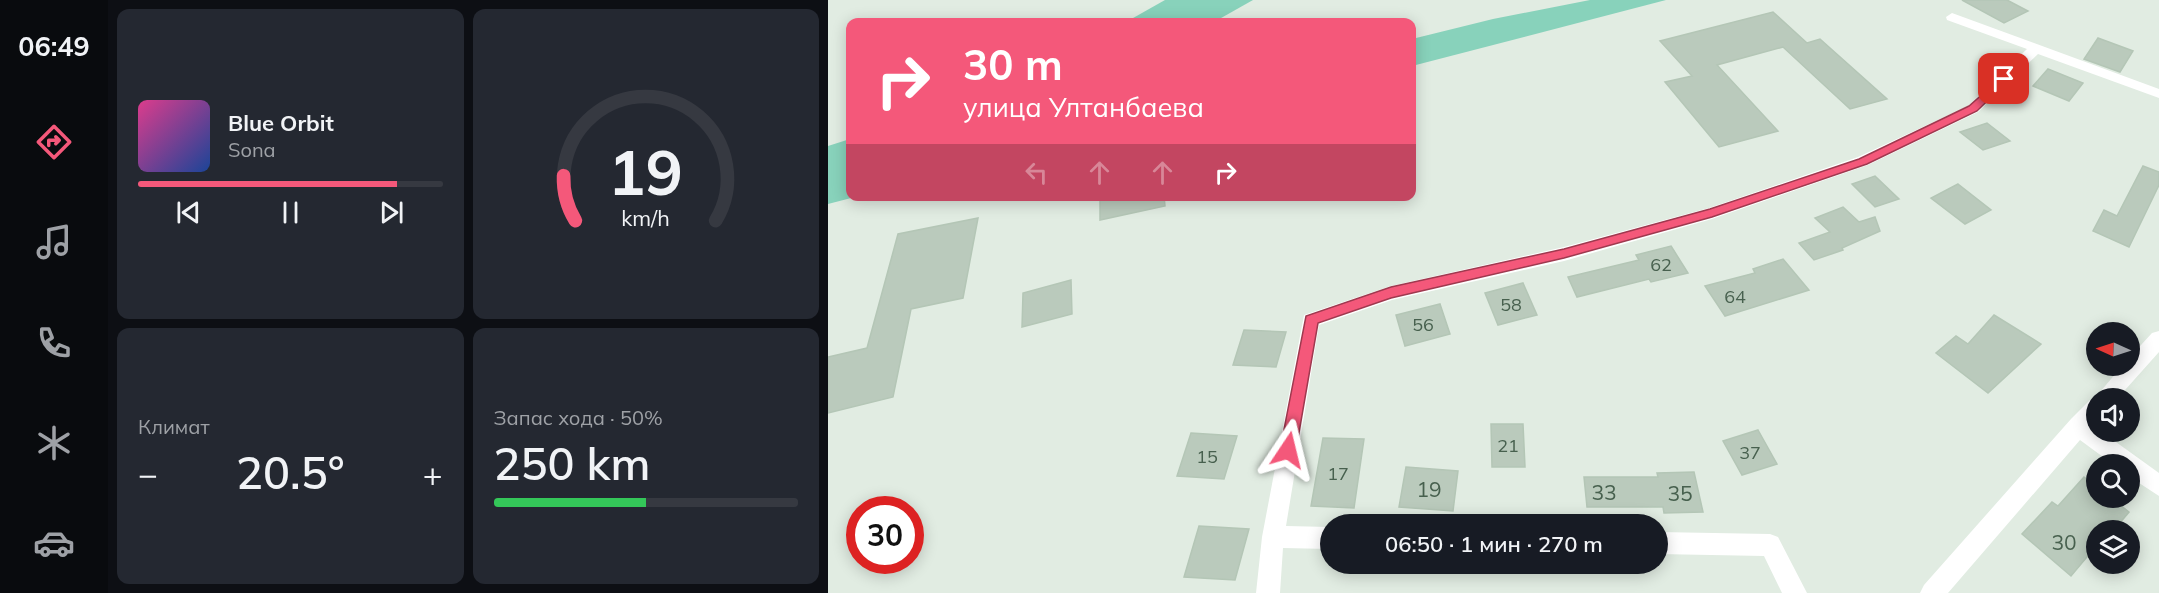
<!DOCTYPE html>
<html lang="ru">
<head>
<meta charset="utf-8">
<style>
	:root { --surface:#171b24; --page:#242831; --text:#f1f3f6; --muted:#9ea1a6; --line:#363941; --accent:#f4587a }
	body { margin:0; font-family:Mulish,sans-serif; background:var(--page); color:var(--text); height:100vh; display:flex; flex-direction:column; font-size:22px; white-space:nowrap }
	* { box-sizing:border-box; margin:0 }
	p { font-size:20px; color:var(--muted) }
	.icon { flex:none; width:33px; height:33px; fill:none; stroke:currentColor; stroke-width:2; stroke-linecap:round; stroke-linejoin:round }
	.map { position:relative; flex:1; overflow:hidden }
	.side { display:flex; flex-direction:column; gap:9px; padding:9px; background:#0d0f14; width:720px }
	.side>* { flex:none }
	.top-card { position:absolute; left:18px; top:18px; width:570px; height:183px; border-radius:12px; box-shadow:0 3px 15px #0003; background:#f4587a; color:#fff; overflow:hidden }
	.needle { width:39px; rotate:273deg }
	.tools { position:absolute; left:1258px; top:322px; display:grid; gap:12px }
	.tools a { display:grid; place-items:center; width:54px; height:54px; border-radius:50%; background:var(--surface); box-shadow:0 3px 15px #0003; font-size:30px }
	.speed { position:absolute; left:18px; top:496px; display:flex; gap:12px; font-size:30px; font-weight:700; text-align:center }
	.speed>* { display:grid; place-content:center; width:78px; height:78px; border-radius:50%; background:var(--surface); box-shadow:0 3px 15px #0003; line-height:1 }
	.speed .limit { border:9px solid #d22; background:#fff; color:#111 }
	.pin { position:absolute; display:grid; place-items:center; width:51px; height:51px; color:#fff; margin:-26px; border-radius:12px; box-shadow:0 3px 9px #0006 }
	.me { position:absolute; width:66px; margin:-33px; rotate:10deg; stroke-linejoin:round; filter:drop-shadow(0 0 4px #0008) }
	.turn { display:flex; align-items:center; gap:21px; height:126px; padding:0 18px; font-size:27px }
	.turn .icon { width:78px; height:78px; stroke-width:2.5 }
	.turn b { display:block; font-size:42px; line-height:51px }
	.lanes { display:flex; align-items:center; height:57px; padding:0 18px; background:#0003; justify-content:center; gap:30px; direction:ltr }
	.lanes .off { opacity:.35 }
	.big { font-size:45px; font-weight:600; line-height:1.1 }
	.side .card { flex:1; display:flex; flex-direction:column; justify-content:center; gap:9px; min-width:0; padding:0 21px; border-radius:12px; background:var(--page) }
	.side .dial { align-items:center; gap:0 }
	.dial svg { height:156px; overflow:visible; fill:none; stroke:var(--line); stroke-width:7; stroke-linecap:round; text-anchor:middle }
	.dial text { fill:var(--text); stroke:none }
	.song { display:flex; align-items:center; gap:18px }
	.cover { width:72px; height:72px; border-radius:9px; background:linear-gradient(135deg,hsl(330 70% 55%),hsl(220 70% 35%)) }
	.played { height:6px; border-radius:3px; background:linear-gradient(90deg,var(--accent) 85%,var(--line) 85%) }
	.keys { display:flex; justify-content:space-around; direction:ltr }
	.heat { display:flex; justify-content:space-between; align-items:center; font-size:33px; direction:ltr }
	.charge { height:9px; border-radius:4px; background:linear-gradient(90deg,#34c759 50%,var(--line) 0) }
	.side .tiles { flex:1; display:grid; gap:9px; grid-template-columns:repeat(2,1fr) }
	.trip { position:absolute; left:492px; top:514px; width:348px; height:60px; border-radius:30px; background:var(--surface); box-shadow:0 3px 15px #0003; font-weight:600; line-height:60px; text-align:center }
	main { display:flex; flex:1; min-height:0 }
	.tab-bar { display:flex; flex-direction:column; width:108px; justify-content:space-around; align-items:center; background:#090b0e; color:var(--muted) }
	.tab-bar .icon { width:42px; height:42px }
	.tab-bar .active { color:var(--accent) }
	.tab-bar b { font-size:27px; color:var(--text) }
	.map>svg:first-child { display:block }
	.water { fill:#88d2bb }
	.building { fill:#bacabc; stroke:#b4c6b6; stroke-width:1.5 }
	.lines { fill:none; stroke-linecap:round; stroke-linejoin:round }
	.street { fill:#fff; fill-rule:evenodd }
	.route { fill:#f4587a; stroke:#9f394f; stroke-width:1.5 }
	.labels { text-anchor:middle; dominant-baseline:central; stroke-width:4.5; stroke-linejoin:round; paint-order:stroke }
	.number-label { font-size:18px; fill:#47604e }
	.near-number-label { font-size:21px; fill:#47604e }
</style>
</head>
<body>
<main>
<nav class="tab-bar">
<b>06:49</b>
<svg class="icon active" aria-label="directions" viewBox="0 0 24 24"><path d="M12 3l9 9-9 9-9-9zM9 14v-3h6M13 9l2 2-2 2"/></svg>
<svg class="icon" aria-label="music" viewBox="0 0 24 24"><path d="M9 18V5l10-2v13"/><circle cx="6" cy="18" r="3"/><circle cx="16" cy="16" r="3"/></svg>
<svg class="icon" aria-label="phone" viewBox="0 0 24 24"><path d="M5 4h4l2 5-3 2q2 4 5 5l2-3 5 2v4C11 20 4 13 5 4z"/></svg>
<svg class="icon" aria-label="climate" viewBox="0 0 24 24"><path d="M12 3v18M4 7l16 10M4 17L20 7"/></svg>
<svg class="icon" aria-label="car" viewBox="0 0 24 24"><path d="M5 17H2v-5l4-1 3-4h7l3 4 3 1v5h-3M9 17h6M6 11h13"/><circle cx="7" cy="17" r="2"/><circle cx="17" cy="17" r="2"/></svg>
</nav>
<section class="side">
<div class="tiles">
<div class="card">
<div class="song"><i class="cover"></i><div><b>Blue Orbit</b><p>Sona</p></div></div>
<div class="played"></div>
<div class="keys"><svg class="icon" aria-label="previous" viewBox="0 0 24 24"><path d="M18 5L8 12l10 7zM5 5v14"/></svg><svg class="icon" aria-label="pause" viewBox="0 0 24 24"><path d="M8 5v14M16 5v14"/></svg><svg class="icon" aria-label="next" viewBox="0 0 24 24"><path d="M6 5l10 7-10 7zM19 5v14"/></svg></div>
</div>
<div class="card dial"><svg viewBox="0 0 100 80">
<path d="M14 69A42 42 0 1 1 86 69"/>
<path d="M14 69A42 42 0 0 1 8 46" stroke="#f4587a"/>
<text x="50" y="56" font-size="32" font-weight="700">19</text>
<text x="50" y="72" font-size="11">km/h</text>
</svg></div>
<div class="card"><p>Климат</p>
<div class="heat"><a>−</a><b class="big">20.5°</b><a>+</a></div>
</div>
<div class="card"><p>Запас хода · 50%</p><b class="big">250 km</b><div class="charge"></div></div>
</div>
</section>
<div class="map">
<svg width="1331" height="593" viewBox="0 0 1331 593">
	<rect width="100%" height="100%" fill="#e1ece2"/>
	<g class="water">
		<path d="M337 0H425L386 22H298Z"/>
		<path d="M762 0H838L584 66V39L665 19Z"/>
		<path d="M22 139V196L27 197 0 204V146Z"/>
	</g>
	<g class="building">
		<path d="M1134 0H1179L1200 11 1176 23Z"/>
		<path d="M945 12 979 43 992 39 1059 99 1022 109 955 47 889 65 950 131 891 147 837 82 864 76 832 41Z"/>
		<path d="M1270 38 1305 51 1292 72 1256 59Z"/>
		<path d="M1220 69 1255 83 1241 101 1205 86Z"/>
		<path d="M1159 123 1182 141 1155 150 1132 132Z"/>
		<path d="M1315 166 1331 172V185L1301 247 1265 231 1276 210 1289 216Z"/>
		<path d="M1047 176 1071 199 1047 207 1024 184Z"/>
		<path d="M1130 184 1163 210 1137 224 1103 198Z"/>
		<path d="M272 196H336L337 206 272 220Z"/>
		<path d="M1015 207 1031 222 1047 217 1052 231 1014 248 1015 250 986 260 971 243 1002 232 987 218Z"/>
		<path d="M150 218 135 298 83 309 65 397 0 413V357L39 348 70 234Z"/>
		<path d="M843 246 860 273 823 282 821 279 749 297 740 277 811 260 808 255Z"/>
		<path d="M955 259 981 290 897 316 877 286 927 273 925 269Z"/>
		<path d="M243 280 244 314 194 327 195 293Z"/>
		<path d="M695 283 709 315 670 325 657 293Z"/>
		<path d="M612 304 622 334 577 346 568 315Z"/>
		<path d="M1166 315 1213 344 1160 393 1108 353 1128 336 1140 344Z"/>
		<path d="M416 330 458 332 448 367 405 365Z"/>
		<path d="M663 424H695L697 467H664Z"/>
		<path d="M930 430 949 464 914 475 895 441Z"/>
		<path d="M363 433 409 436 396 479 349 476Z"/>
		<path d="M495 438 536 439 526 508 483 506Z"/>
		<path d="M578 467 630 471 625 511 571 507Z"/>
		<path d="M866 472 875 512 836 513 835 507H759L756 477H830L829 473Z"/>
		<path d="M1256 477 1269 487V498H1283L1301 512 1285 531H1269V545L1243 576 1194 534 1224 502 1230 506Z"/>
		<path d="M371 526 421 529 407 580 356 577Z"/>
	</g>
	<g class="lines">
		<g class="street">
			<path d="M1124 13 1331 89V98L1210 54 1150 112 1040 165 884 219 736 261 564 300 491 325 458 526 502 527V549L455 548 452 593H428L434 537 476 315 563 286 736 247 881 208 1030 157 1140 106 1199 49 1119 20 1118 17Z"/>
			<path d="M1331 331V352L1289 399H1269V420L1265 425 1269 428V432H1274L1331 473V496L1302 477V465H1286L1252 440 1120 593H1092L1096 585 1243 419 1262 400 1267 398 1294 366H1302V357L1324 333Z"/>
			<path d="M830 532 942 534 950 537 979 593H954L936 556 830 554Z"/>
		</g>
	</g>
	<path class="route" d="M1176 75 1180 76V81L1149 111 1039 164 884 217 736 258 563 298 490 323 468 450 466 455 460 458 455 455 452 450 478 316 563 287 736 249 882 209 1031 159 1141 106Z"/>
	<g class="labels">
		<g class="number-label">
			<text x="833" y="264">62</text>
			<text x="907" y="296">64</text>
			<text x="683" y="304">58</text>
			<text x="595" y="324">56</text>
			<text x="680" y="445">21</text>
			<text x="922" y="452">37</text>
			<text x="379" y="456">15</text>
			<text x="510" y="473">17</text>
		</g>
		<g class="near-number-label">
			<text x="601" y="489">19</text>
			<text x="776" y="492">33</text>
			<text x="852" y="493">35</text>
			<text x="1236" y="542">30</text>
		</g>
	</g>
</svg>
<div class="tools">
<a><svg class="needle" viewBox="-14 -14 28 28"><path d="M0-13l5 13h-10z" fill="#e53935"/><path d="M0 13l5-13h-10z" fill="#9ea1a6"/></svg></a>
<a><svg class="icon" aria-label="sound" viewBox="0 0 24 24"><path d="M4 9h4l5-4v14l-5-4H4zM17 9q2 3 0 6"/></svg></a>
<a><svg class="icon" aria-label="search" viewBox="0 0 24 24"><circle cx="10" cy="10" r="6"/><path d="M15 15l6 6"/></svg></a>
<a><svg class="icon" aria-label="layers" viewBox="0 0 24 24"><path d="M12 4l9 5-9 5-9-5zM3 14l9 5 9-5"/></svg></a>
</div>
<div class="speed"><div class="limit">30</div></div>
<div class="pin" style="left:1176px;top:79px;background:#d93025"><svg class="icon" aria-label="arrive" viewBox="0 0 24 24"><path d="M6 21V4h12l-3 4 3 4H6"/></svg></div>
<svg class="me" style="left:460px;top:450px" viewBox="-20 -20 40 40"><path d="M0-17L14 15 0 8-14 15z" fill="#f4587a" stroke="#fff" stroke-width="4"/></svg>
<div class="trip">06:50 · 1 мин · 270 m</div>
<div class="top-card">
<div class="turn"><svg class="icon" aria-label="right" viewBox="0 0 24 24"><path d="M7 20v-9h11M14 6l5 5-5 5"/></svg><div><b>30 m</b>улица Ултанбаева</div></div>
<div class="lanes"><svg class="icon off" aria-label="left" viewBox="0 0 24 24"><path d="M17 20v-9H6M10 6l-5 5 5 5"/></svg><svg class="icon off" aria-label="ahead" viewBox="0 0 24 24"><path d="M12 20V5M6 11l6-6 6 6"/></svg><svg class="icon off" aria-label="ahead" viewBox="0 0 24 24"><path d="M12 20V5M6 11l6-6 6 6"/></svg><svg class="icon" aria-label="right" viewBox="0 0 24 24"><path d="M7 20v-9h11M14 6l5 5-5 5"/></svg></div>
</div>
</div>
</main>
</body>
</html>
